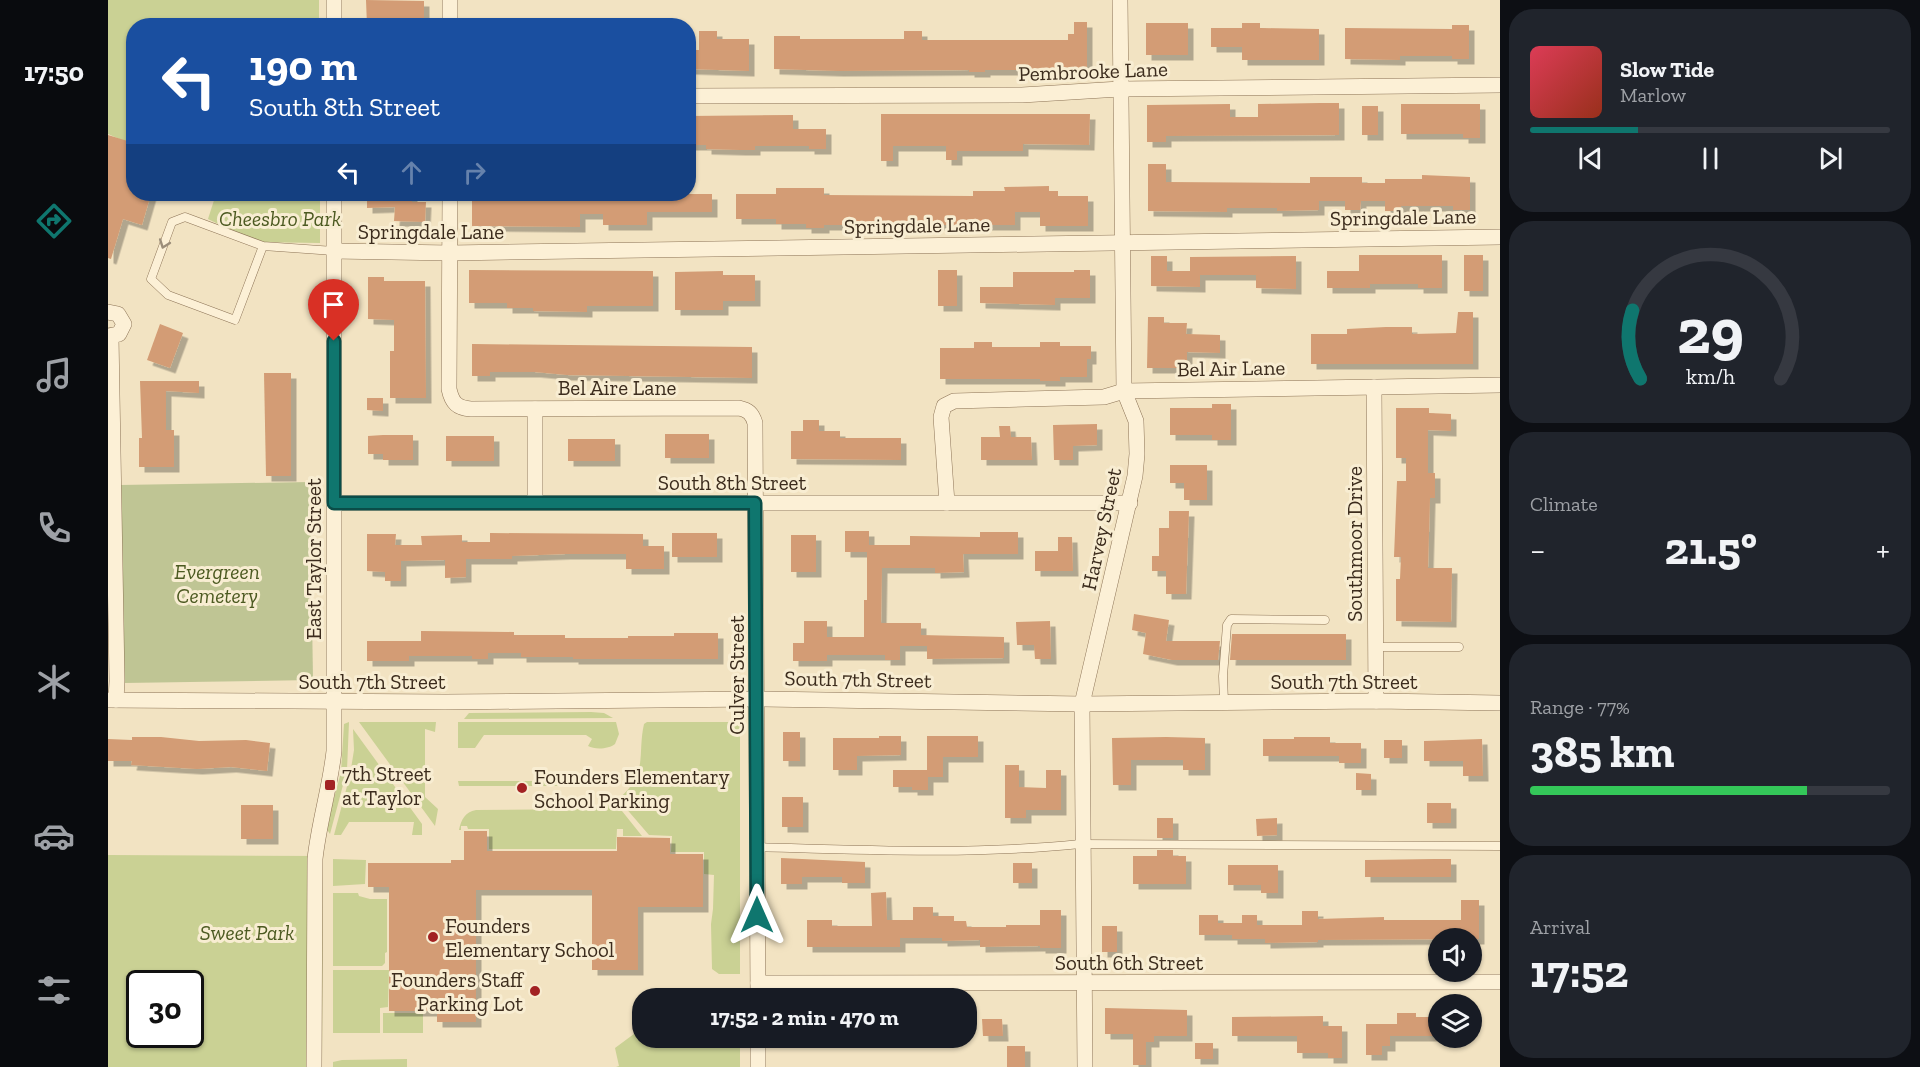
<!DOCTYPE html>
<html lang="en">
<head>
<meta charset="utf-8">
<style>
	:root { --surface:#171b24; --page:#20242c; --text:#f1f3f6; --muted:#9ea1a6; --line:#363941; --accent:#0f766e }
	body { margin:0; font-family:"Zilla Slab",serif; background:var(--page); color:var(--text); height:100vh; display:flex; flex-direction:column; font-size:22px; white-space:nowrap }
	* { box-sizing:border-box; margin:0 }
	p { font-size:20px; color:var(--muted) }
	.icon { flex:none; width:33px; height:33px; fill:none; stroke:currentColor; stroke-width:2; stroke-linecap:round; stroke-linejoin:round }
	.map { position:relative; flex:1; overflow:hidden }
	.details { display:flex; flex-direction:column; gap:9px; padding:9px; background:#0d0f14; width:420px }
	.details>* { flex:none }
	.guide { position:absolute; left:18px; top:18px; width:570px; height:183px; border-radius:24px; box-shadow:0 2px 4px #0004; background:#1a4fa0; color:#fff; overflow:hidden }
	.controls { position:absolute; left:1320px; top:928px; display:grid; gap:12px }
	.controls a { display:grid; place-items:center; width:54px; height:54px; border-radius:50%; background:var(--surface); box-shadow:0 2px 4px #0004; font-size:30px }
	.speed { position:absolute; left:18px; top:970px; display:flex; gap:12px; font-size:30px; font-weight:700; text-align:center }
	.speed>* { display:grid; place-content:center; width:78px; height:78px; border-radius:50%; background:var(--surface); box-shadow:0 2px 4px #0004; line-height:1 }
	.speed .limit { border:3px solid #111; border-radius:9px; background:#fff; color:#111 }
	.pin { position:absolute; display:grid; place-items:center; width:51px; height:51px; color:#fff; margin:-62px -26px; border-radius:50% 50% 50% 0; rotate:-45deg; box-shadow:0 0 6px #0007 }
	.pin .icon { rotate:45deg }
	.me { position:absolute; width:66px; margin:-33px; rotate:0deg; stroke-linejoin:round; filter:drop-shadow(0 0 4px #0008) }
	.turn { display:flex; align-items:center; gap:21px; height:126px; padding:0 24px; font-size:27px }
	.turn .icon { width:78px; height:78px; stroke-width:2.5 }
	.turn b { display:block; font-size:42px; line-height:51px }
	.lanes { display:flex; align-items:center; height:57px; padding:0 24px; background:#0003; justify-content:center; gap:30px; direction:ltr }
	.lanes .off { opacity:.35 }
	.big { font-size:45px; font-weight:700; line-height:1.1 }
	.details .widget { flex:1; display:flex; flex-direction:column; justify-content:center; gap:9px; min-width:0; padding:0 21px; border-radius:24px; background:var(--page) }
	.details .dial { align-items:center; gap:0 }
	.dial svg { height:156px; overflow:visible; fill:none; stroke:var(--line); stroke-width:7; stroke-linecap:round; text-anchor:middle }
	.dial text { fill:var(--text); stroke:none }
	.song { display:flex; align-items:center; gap:18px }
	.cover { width:72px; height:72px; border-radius:9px; background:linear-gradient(135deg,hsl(350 70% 55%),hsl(10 70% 35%)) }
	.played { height:6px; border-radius:3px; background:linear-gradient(90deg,var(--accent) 30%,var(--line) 30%) }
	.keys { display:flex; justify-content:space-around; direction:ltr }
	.heat { display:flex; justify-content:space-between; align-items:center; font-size:33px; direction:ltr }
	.charge { height:9px; border-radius:4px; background:linear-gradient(90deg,#34c759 77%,var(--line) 0) }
	.trip { position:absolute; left:524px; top:988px; width:345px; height:60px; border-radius:24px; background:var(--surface); box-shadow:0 2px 4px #0004; font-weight:700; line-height:60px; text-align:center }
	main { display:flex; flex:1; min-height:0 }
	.tabs { display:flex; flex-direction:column; width:108px; justify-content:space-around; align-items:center; background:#090b0e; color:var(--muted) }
	.tabs .icon { width:42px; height:42px }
	.tabs .selected { color:var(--accent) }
	.tabs b { font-size:27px; color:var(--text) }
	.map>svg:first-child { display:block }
	.green { fill:#cad194; fill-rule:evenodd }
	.cemetery { fill:#bfc594 }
	.building { fill:#d39c74; filter:url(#shadow) }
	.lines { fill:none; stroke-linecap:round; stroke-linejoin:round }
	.lane-casing { stroke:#8d7457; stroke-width:9 }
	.street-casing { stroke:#8d7457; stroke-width:16 }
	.lane { stroke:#fcf0d6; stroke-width:8 }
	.street { stroke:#fcf0d6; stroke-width:15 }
	.oneway { stroke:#9c8e7a }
	.route-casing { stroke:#0a4d48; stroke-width:15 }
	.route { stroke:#0f766e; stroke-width:10 }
	.poi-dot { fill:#a22223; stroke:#f8edd2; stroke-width:2 }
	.labels { text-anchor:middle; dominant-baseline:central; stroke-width:6; stroke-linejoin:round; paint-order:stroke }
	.street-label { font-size:21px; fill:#3c2c1d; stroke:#f8edd2 }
	.park-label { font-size:21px; font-style:italic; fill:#4c5a21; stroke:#f8edd2 }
	.poi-label { font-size:21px; fill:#3c2c1d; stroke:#f8edd2; text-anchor:start }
</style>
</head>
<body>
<main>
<nav class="tabs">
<b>17:50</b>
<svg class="icon selected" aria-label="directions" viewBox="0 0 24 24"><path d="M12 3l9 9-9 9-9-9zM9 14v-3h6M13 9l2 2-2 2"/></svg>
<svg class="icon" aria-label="music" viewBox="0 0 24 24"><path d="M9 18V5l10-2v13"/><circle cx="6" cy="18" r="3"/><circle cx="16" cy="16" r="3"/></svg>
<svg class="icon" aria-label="phone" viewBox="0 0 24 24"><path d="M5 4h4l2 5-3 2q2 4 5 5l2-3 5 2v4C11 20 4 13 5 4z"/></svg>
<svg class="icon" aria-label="climate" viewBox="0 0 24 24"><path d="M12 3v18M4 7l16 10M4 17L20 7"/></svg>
<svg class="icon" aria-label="car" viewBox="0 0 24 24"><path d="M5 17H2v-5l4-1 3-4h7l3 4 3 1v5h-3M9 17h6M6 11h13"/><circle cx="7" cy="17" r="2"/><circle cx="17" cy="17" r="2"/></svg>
<svg class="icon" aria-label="filters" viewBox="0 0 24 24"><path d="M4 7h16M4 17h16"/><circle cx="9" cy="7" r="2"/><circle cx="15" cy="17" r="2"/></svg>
</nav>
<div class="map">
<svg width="1392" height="1067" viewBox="0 0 1392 1067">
	<defs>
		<filter id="shadow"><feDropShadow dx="5.5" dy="5.5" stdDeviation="0" flood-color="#0004"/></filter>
	</defs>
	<rect width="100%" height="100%" fill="#f2e3c2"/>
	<g class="green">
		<path d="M0 0H211V25L26 26 25 145 0 134Z"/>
		<path d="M108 194H212V243L147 242 100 219Z"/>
		<path d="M483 712 496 713 505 718 356 719 361 713Z"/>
		<path d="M241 722 239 770 222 834 218 828 233 772 236 724Z"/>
		<path d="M251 722H328L327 732 317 729V797L330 809 327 826Z"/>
		<path d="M350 722H508L511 734 507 744C501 749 487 750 480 746L484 739 478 735H376L367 748H350Z"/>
		<path d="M539 722H632V974H611L604 969 603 924 605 909 606 875 596 874V852H563L564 836 541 835 510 799C541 774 529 755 536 724Z"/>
		<path d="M245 729 314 824V835H304L306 822H241L233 835H226L242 775 246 750Z"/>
		<path d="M484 779 486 783 473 786H351L350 781H480Z"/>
		<path d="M506 801 534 836H515V829H509L508 849H381V829H360L359 826H353V830H351C353 820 357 812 368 810L481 809 493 807Z"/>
		<path d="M0 855 215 856 214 1067H0ZM32 984H82V1035H32Z"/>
		<path d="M225 859 258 860 257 884 225 886Z"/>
		<path d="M225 893H250L251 896 262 899H279V952L277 953V963L274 966H225Z"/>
		<path d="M225 970H281L280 1007 272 1008V1033H225Z"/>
		<rect x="275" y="1013" width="40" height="20"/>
		<path d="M534 1028V1038H632V1067H508L511 1066 507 1048Z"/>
		<path d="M299 1059V1067H225V1062L234 1060Z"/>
	</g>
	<path class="cemetery" d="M202 482 205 680 16 683 12 485Z"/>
	<g class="building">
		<path d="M258 0 316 1V19H275L274 26H259Z"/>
		<path d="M966 22H979V70H877V72H861V70L730 71 666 69V36H692V39H796V31H814V40H960V34H966Z"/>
		<rect x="1038" y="23" width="42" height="32"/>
		<path d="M1134 23H1152V28L1211 29V60H1134V47H1103V28H1134Z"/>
		<path d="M1344 25H1361V59H1344V56H1292V60L1237 59V28L1344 29Z"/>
		<path d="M591 31H609V39H641V71L580 69V50H591Z"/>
		<path d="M1212 103H1231V135L1058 136V142H1039V105L1122 104V117H1150V104Z"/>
		<path d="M1293 104H1372V138H1355V134H1293Z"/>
		<rect x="1254" y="106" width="16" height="29"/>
		<path d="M773 114H982L981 145 915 144V151H849V160H838V146H785V161H773Z"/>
		<path d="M685 115V129H718V149H701V146H647V150H632L598 149V145H580V116Z"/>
		<path d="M0 135 26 143V194H43L34 225 15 219 3 259 0 258Z"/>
		<path d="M1040 164H1058V182L1202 183V177H1254V183H1277V179H1314V175L1362 177V210H1345V206H1293V211H1277V201H1253L1252 210H1237V201H1211V210L1169 211V208H1119V212L1040 211Z"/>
		<path d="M941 186V191H950V196H980V226H932V212H907V225H716V228H698V224H668V219H628V194H668V188H716V195L865 196V191H897L896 187Z"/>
		<path d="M304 194V202H318L317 222 286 221 287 207 259 208V195Z"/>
		<path d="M364 194H383V196L463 194H604V212H539V225H495V214H472V227L364 226Z"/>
		<path d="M1251 255H1334V288H1310V284H1262V288H1219V271H1251Z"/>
		<rect x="1356" y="255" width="19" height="36"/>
		<path d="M1043 256H1059V271H1082V257L1188 256V289L1148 288V275H1092V287L1043 286Z"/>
		<path d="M361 270 545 271V306H479V312L425 311V308H399V303H361Z"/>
		<rect x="830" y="270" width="19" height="36"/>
		<path d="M966 270H982V298H947V305L872 303V287H905V272H966Z"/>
		<path d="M615 271V275H647V301H615V310H567V272Z"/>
		<path d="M260 277H276V281H317L318 398H282V351H286V320L260 319Z"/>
		<path d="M1350 312H1365V364H1203V334H1239V329L1278 327H1304V334L1348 333Z"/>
		<path d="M1040 317H1056V323H1079L1078 334 1112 335V353L1079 352V368H1039Z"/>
		<path d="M52 324 75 333 62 368 39 360Z"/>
		<path d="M866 342H884V347H932V342H952V346H983V359H979V377H952V381H932V379H832V348H866Z"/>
		<path d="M364 344 644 347V378L459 375 427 372H382V376H364Z"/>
		<path d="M156 373H183V476H158Z"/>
		<path d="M32 381H91V393L58 391V430H66V467H31V438H34Z"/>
		<path d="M259 398H275V411L259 410Z"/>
		<path d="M1104 404H1123V440H1104V435H1062V408H1104Z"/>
		<path d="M1288 408H1321V413L1343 414V431L1320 430V473H1327V498H1322L1320 568H1344L1343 622 1288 621V579H1292L1293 557H1286L1289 481H1298V458H1288Z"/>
		<path d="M695 420H711V431H732V438H793V460L683 459V431H695Z"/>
		<path d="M989 424V445L965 446V460H946L945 425Z"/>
		<path d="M891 426H902L903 437H923L924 460H873V437H892Z"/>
		<rect x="557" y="434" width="44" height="24"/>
		<path d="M275 435H305V460H275V454H260V436Z"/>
		<rect x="338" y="436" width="48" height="25"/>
		<rect x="460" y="439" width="47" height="22"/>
		<path d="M1062 465H1099V500H1076V483H1062Z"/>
		<path d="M1061 511H1081L1078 594H1058V571H1044V556H1051V528H1061Z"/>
		<path d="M737 531H761V545H802V536L872 537V532H910V554H855L856 572 827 573V568H774L773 623H813V635L896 637V658L819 659V646H792V660H777V655H719V661H685V643H696V621H719V637H756V600H759V552H737Z"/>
		<path d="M382 533 535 534V546H556V569H518V554H457L404 556V559H358V577L337 578V560L293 561V581H277V572L259 571V534H288L287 545H314L313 536 354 535V542H382Z"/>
		<rect x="564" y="533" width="45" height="24"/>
		<rect x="683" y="535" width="25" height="37"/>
		<path d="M950 537H964L965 571H927V551H950Z"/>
		<path d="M1026 614 1061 620 1058 641H1112L1110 660H1064L1035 654 1038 633 1024 630Z"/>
		<path d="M942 621 943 659H927L926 645H909L908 622Z"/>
		<path d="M313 631 406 632V635H457V638H520V636H566V633H610V659H465V657H413V653H380V659H364V656H301V661H259V641H313Z"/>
		<path d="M1124 634H1238V660H1122Z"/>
		<rect x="675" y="732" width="17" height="29"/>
		<path d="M771 736H793V755L749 756V770H725V738H771Z"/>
		<path d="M819 736H870V757H835V777H820V790H804V787H785V770H819Z"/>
		<path d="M24 737H53L91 741 138 740 162 743 159 771 123 767 89 769 23 765 24 761H0V739L24 740Z"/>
		<path d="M1058 737 1097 738V770H1075V760H1023V785H1005L1004 738Z"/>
		<path d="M1186 737H1222V743H1253V763H1231V756H1155V739H1186Z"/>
		<path d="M1374 739 1375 776H1355V761H1316V741Z"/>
		<rect x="1276" y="740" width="18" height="18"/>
		<path d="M897 765H911V787L938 788V770H953V810H918V818H897Z"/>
		<path d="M1248 773 1263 774V790H1248Z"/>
		<rect x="674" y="797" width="21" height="30"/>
		<rect x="1319" y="803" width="24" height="20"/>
		<rect x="133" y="805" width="32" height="34"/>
		<rect x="1049" y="818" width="16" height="20"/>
		<path d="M1169 818V835L1149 836 1148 819Z"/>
		<path d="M356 831H379V851H509V837L562 838V854H595V907H530V970H484V890H368V1022H329V1011H281V887H260V863H343V860H356Z"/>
		<path d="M1049 850H1065V856H1078V884H1025V856H1049Z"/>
		<path d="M673 858 757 862V883H734V877H694V884H673Z"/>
		<path d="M1327 859H1343V877H1257V860Z"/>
		<rect x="905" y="863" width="19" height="20"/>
		<path d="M1120 865H1170V893H1153V885H1120Z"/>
		<path d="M778 892 779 920H805V907H825V916H846V921H858L859 927H898V925H932V910H953V948H932V946L872 947V940L834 941V938H792V947H699V920H724V926H764L763 893Z"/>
		<path d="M1353 900H1371V939L1210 940V942L1157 943V939H1124V935H1091V915H1110V923H1134V915H1149V925H1194V911H1210V919L1276 917V920H1353Z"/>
		<rect x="994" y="926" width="15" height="26"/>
		<path d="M997 1008 1079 1010V1036H1046V1042H1038V1065H1025V1034H997Z"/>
		<path d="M1289 1013H1308V1017H1330V1036H1282V1046H1274V1055H1258V1024H1289Z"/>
		<path d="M1215 1016V1026H1234V1058H1220V1053H1189V1036H1124V1017Z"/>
		<path d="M874 1019H894L895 1036H875Z"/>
		<rect x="1087" y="1043" width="18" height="16"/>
		<rect x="899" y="1046" width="18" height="21"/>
	</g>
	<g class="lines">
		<defs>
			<g id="lane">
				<path d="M155 246 127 320 60 295 43 279 64 222 77 217 155 246 226 251"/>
				<path d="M1268 647H1351"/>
				<path d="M1116 702 1115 676 1119 625 1123 619 1217 620"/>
				<path d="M649 847C755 850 866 855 972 844L1392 846"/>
			</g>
			<g id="street">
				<path d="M226 0V26"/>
				<path d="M342 26V0"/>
				<path d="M580 96 914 95 1012 89 1392 85"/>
				<path d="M342 194 341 389C344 403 349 408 363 409L631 408C640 410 644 413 647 423L650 999"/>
				<path d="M226 251 342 253 1392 237"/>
				<path d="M0 312 10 314 16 324 11 334 0 336"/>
				<path d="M3 337 9 681 8 700"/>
				<path d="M1266 387 1268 701"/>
				<path d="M427 409V502"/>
				<path d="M226 503H1022"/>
				<path d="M839 503 833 417 836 406 846 401 996 397 1016 391 1392 385"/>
				<path d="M0 700 337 702 649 699 974 704 1268 701 1392 703"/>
				<path d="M650 983 1392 982"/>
				<path d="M650 1038V1067"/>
				<path d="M206 1067 207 859C211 822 222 788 226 751V194"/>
				<path d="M977 1067 974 704 1027 476 1029 454 1028 421 1016 391 1012 0"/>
			</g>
		</defs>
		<use href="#lane" class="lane-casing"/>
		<use href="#street" class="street-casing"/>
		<use href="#lane" class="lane"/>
		<use href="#street" class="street"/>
	</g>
	<defs><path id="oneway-chevron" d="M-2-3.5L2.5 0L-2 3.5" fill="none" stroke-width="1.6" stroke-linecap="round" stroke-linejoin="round" transform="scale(1.5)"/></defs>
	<use class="oneway" href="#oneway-chevron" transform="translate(56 244) rotate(110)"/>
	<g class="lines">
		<defs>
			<path id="route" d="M226 341V503H647L649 915"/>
		</defs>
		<use href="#route" class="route-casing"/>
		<use href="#route" class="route"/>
	</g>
	<g class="poi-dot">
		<rect x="216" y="779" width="12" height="12" rx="3"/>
		<circle cx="414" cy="788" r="6"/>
		<circle cx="325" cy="937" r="6"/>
		<circle cx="427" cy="991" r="6"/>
	</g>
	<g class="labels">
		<g class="street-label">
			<text transform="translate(985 71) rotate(-2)">Pembrooke Lane</text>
			<text transform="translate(1295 217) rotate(-1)">Springdale Lane</text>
			<text transform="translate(809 225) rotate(-1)">Springdale Lane</text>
			<text x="323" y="231">Springdale Lane</text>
			<text transform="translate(1123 368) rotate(-1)">Bel Air Lane</text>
			<text x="509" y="387">Bel Aire Lane</text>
			<text x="624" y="482">South 8th Street</text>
			<text transform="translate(993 529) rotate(-78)">Harvey Street</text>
			<text transform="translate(1246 544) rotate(-90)">Southmoor Drive</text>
			<text transform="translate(205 559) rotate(-90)">East Taylor Street</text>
			<text transform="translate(628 675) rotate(-90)">Culver Street</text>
			<text transform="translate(750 679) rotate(1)">South 7th Street</text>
			<text x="264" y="681">South 7th Street</text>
			<text x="1236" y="681">South 7th Street</text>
			<text x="1021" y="962">South 6th Street</text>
		</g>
		<g class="park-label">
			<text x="172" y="218">Cheesbro Park</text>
			<text x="109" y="571">Evergreen<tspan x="109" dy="24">Cemetery</tspan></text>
			<text x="139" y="932">Sweet Park</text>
		</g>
		<g class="poi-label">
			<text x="234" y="773">7th Street<tspan x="234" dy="24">at Taylor</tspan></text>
			<text x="426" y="776">Founders Elementary<tspan x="426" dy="24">School Parking</tspan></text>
			<text x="337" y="925">Founders<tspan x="337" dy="24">Elementary School</tspan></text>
			<text x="415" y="979" text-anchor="end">Founders Staff<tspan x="415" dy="24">Parking Lot</tspan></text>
		</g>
	</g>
</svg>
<div class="controls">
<a><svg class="icon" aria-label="sound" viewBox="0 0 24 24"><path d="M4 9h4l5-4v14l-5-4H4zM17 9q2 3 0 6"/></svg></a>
<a><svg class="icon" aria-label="layers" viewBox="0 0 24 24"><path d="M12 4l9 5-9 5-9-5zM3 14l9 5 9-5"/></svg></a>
</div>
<div class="speed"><div class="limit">30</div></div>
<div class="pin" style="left:226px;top:341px;background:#d93025"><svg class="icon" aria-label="arrive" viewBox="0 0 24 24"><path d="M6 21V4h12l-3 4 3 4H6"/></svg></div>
<svg class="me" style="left:649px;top:915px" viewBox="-20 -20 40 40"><path d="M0-17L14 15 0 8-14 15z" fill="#0f766e" stroke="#fff" stroke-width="4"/></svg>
<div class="trip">17:52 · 2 min · 470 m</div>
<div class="guide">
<div class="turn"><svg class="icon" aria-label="left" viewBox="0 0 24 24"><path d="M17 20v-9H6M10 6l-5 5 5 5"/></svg><div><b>190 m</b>South 8th Street</div></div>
<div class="lanes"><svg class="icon" aria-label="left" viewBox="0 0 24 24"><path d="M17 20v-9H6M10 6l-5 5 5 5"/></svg><svg class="icon off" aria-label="ahead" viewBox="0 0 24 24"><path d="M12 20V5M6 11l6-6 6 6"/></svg><svg class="icon off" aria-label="right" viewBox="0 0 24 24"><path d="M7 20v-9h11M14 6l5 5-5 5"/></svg></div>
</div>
</div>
<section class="details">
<div class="widget">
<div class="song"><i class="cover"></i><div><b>Slow Tide</b><p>Marlow</p></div></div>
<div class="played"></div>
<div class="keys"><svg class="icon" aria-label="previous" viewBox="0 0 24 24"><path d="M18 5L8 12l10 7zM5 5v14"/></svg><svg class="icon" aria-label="pause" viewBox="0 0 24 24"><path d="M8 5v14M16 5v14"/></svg><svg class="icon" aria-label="next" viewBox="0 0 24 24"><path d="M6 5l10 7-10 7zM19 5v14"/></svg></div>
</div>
<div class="widget dial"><svg viewBox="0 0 100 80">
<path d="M14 69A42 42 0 1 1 86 69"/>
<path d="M14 69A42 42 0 0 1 10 34" stroke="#0f766e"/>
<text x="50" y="56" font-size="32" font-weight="700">29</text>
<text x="50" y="72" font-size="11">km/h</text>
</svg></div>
<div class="widget"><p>Climate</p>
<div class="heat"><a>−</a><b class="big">21.5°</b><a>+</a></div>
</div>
<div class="widget"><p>Range · 77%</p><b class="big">385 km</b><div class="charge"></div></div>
<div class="widget"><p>Arrival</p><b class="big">17:52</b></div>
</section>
</main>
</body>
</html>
